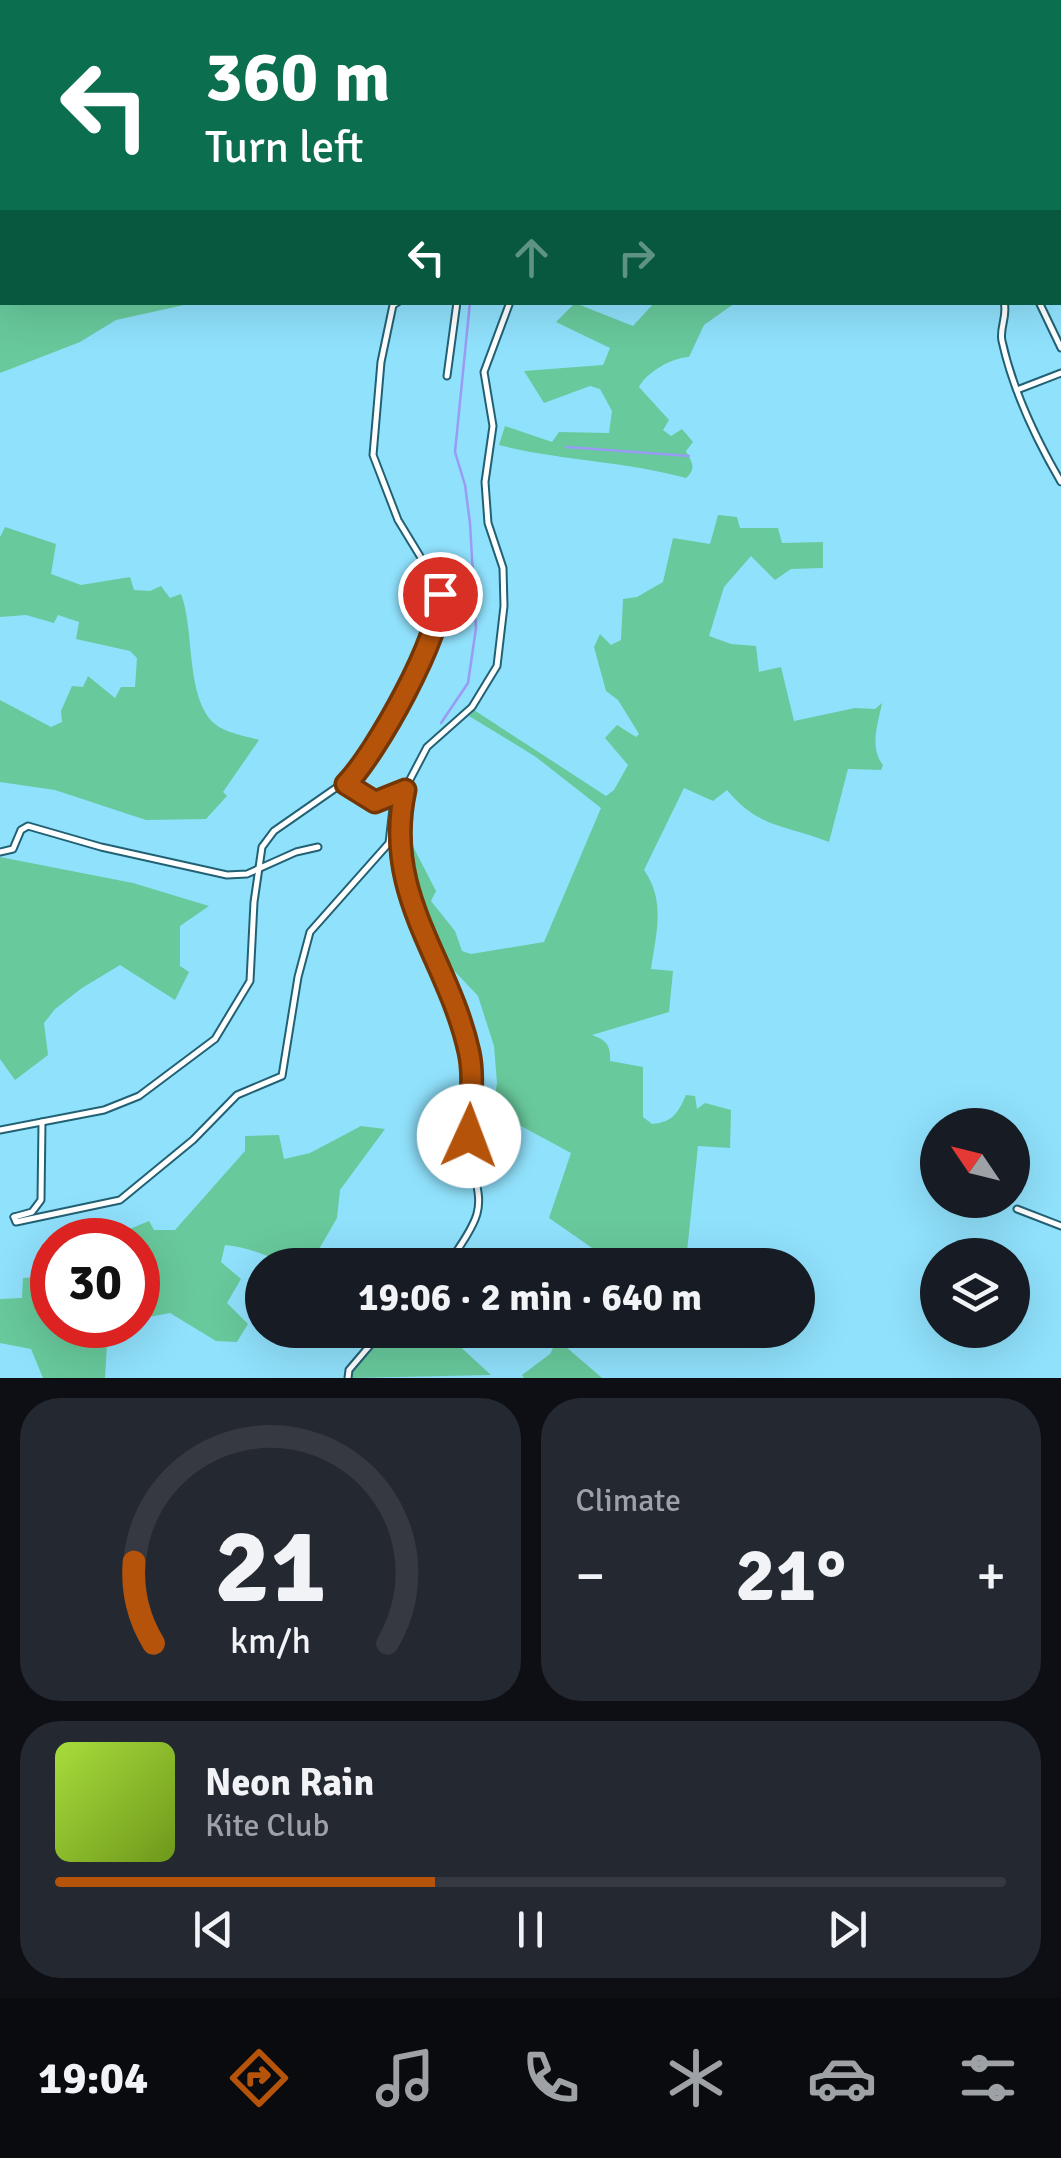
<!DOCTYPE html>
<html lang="en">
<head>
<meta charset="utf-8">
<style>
	:root { --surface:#171b24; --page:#242831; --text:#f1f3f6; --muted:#9ea1a6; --line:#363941; --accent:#b45309 }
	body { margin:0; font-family:Signika,sans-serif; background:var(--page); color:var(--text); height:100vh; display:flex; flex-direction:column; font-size:38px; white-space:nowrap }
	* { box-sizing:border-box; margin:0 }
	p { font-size:32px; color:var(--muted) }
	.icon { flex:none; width:55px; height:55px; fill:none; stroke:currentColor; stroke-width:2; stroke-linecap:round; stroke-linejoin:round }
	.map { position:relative; height:1378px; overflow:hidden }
	.details { display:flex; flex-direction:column; gap:20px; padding:20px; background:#0d0f14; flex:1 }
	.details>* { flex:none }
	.hud { position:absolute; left:0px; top:0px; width:1062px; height:305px; box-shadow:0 10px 40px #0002; background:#0b6e4f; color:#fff; overflow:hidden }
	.needle { width:65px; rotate:305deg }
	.tools { position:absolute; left:920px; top:1108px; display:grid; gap:20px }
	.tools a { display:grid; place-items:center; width:110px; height:110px; border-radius:50%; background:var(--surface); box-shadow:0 10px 40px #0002; font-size:50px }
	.speed { position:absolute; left:30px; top:1218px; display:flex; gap:20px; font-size:50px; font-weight:700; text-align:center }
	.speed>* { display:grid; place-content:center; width:130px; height:130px; border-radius:50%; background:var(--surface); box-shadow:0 10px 40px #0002; line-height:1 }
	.speed .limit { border:15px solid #d22; background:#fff; color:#111 }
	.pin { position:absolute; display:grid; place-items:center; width:85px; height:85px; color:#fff; margin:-42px; border:5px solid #fff; border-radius:50%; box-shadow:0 2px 10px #0007 }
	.me { position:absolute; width:110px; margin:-55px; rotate:2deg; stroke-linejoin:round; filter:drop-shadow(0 0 8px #0008) }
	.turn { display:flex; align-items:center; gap:35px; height:210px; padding:0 40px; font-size:45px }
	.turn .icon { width:130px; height:130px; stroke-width:2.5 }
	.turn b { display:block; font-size:70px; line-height:85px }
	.lanes { display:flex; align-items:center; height:95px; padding:0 40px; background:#0003; justify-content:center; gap:50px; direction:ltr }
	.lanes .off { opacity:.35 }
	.big { font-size:75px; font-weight:700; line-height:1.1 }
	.details .card { flex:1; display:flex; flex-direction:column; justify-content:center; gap:15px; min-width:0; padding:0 35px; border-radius:40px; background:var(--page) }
	.details .dial { align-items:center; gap:0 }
	.dial svg { height:260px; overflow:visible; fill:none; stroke:var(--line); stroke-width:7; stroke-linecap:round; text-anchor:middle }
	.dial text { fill:var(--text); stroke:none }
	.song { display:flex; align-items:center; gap:30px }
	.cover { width:120px; height:120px; border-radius:15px; background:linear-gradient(135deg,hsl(80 70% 55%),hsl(80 70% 35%)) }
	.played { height:10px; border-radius:5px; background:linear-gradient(90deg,var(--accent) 40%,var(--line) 40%) }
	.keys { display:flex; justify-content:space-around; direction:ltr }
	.heat { display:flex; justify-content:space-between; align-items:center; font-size:55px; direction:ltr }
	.details .tiles { flex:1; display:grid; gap:20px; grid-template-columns:1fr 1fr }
	.card:last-child { grid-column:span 2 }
	.trip { position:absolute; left:245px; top:1248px; width:570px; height:100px; border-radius:50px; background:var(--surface); box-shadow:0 10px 40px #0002; font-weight:700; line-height:100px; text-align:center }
	.tabs { display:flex; height:160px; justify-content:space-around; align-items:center; background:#090b0e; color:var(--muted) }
	.tabs .icon { width:70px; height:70px }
	.tabs .active { color:var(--accent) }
	.tabs b { font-size:45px; color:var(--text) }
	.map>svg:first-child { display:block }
	.green { fill:#68c99c }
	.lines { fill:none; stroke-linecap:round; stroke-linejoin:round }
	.stream { stroke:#999bf6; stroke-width:2.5 }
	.street-casing { stroke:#226174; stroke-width:9 }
	.street { stroke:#fff; stroke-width:5 }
	.route-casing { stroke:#753606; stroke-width:25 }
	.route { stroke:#b45309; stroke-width:18 }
</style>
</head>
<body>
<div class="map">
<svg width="1061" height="1378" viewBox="0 0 1061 1378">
	<rect width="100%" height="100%" fill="#90e1fc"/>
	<g class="green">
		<path d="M0 239 2 302 193 303 116 320 80 342 0 373Z"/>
		<path d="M575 303 633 326 654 303H735L704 325 689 357C674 357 646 372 639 387L669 420 663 430 671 436 682 429 693 442 686 451C692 463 697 468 686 478 625 461 561 461 499 445L505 426 552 442 559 432 609 433 612 411 600 389 590 386 544 403 524 371 603 365 610 348 556 322Z"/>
		<path d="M718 515 737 517 740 528H778L782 543 823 542V568L791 569 775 580 751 556 724 587 709 636 731 644 756 646 759 672 781 667 794 721 855 708 875 709 882 703C878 724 869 747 883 765L881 770 848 769 829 842C787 825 759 829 727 790L713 801 684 788 644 870C666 901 656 934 651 969L673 971 669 1012 592 1035C606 1040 611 1045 610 1061L643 1067V1117L652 1124C673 1122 678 1113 686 1095L695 1096 697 1109 705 1103 731 1110 730 1148 698 1146 687 1252 653 1257 644 1265H606L608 1259 549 1218 571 1153 508 1119 491 1167 483 1171 497 1083 494 1046 478 996 429 944 407 881 414 880 402 843 407 835 436 891 431 901 455 931 462 951 471 954 544 942 601 808 536 757 469 716 474 710 606 796 614 790 628 765 605 738 617 725 636 737 639 734 618 700 606 691 594 647 600 634 611 645 621 640 623 599 637 597 663 582 673 538 710 544Z"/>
		<path d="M5 527 56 544 51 574 81 585 130 577 134 590 150 591 161 586 170 598 181 594C195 630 185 698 215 724 225 733 246 736 259 740L223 792 227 796 206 819 146 820 55 790 0 782V700L51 727 62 722 61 711 72 686 83 687 88 676 115 698 121 687H135L137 658 130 651 76 639 79 622 58 615 54 623 26 615 0 617V537Z"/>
		<path d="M0 857 133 883 209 906 180 926V966L189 972 175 1000 120 965 82 988 55 1009 44 1023 48 1055 15 1080 0 1059Z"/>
		<path d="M361 1126 385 1129 340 1190 337 1218 310 1265C280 1265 255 1247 225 1245L221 1262 241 1279 227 1303 248 1324 237 1342 216 1341 170 1313 138 1319V1240H103L149 1221 154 1230H175L245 1151V1136L279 1135 284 1159 310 1153Z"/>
		<path d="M50 1264 52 1325H119L108 1327 105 1378H43L31 1349 0 1343V1299L22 1298 23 1278 50 1276Z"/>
		<path d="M389 1330H442L491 1375 351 1378V1371Z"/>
		<path d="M550 1333 602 1378H524L522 1375 550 1354 555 1344Z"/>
	</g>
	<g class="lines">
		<g class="stream">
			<path d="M597 2 598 0"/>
			<path d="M567 447 689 456"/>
			<path d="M441 723 468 683 476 628 470 523 465 485 455 452 470 302"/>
		</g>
		<defs>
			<g id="street">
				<path d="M148 0 150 2"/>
				<path d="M455 0V2"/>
				<path d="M934 0 938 2"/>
				<path d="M258 2H262"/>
				<path d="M375 2 377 0"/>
				<path d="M559 2 560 0"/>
				<path d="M632 2 634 0"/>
				<path d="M866 2 872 0"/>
				<path d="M945 2 946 0"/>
				<path d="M1060 95H1061"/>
				<path d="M1060 188 1061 190"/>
				<path d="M1004 302C1008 316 999 328 1002 341 1013 391 1036 439 1061 482"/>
				<path d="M1039 302 1061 348"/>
				<path d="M447 376 457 302"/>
				<path d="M1017 390 1061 373"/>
				<path d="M346 784 375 801 405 789 427 747 472 707 497 666 504 606 503 568 488 523 485 482 493 426 484 372 510 302"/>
				<path d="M405 789C383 891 442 955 467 1046 476 1076 466 1107 469 1137 477 1208 494 1200 447 1265"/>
				<path d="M0 852 13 849 21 830 28 826 101 847 227 875 247 874 296 852 318 847"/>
				<path d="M0 1130 104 1110 139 1096 215 1039 250 981 254 902 262 847 274 831 353 776 422 658 440 610V589L398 520 373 455 381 362 393 305 398 302"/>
				<path d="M1017 1209 1061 1226"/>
				<path d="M14 1217 16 1222 120 1200 193 1140 237 1095 282 1076 298 977 310 932 389 843 393 808 399 796"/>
				<path d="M14 1217 32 1212 41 1200 42 1122"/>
				<path d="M348 1378 349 1370 383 1330"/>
			</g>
		</defs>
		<use href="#street" class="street-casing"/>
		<use href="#street" class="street"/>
	</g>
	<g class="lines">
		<defs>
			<path id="route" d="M440 594C443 634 375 755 346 784L375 802 405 790C382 895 448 957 469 1052 475 1079 469 1109 469 1136"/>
		</defs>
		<use href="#route" class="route-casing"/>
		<use href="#route" class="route"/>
	</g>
</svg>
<div class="tools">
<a><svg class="needle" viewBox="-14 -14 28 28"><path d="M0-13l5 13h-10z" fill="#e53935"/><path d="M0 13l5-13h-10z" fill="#9ea1a6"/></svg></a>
<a><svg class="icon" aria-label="layers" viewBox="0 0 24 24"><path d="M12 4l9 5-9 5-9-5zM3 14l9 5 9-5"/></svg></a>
</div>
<div class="speed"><div class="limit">30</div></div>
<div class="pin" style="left:440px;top:594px;background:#d93025"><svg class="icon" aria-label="arrive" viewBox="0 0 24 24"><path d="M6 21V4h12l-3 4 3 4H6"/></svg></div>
<svg class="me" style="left:469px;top:1136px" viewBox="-20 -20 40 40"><circle r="19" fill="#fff"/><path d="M0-13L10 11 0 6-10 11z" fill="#b45309"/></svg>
<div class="trip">19:06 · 2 min · 640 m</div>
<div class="hud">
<div class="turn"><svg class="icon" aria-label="left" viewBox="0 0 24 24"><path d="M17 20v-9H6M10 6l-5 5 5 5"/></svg><div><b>360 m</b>Turn left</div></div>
<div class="lanes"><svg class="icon" aria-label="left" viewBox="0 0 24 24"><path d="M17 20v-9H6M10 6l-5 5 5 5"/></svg><svg class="icon off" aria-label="ahead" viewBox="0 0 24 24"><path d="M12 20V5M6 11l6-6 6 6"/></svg><svg class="icon off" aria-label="right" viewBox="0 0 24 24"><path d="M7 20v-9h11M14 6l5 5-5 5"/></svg></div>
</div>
</div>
<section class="details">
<div class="tiles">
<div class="card dial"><svg viewBox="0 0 100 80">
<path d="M14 69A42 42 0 1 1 86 69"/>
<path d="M14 69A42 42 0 0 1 8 44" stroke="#b45309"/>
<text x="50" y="56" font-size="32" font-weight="700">21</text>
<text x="50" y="72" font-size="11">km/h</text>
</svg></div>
<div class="card"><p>Climate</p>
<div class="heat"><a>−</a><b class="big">21°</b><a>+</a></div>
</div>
<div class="card">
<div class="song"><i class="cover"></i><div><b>Neon Rain</b><p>Kite Club</p></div></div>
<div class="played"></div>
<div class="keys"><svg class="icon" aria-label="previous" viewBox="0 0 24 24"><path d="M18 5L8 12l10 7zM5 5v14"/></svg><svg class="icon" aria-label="pause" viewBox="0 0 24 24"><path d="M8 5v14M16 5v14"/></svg><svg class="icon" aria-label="next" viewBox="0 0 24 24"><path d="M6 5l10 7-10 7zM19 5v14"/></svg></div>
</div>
</div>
</section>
<nav class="tabs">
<b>19:04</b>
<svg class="icon active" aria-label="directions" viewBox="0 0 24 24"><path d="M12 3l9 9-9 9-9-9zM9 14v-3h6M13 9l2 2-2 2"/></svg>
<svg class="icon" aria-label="music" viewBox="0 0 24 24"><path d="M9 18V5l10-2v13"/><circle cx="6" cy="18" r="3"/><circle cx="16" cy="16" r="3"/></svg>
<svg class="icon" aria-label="phone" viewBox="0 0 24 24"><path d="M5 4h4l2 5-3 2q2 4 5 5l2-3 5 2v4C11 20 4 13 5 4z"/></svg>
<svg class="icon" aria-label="climate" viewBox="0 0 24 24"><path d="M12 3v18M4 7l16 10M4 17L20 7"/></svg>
<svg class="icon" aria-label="car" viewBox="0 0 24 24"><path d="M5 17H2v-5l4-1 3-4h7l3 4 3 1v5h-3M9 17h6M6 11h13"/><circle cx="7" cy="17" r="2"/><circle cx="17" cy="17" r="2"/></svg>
<svg class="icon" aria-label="filters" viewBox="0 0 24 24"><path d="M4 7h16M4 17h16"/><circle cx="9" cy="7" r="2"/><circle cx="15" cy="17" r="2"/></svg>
</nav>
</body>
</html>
